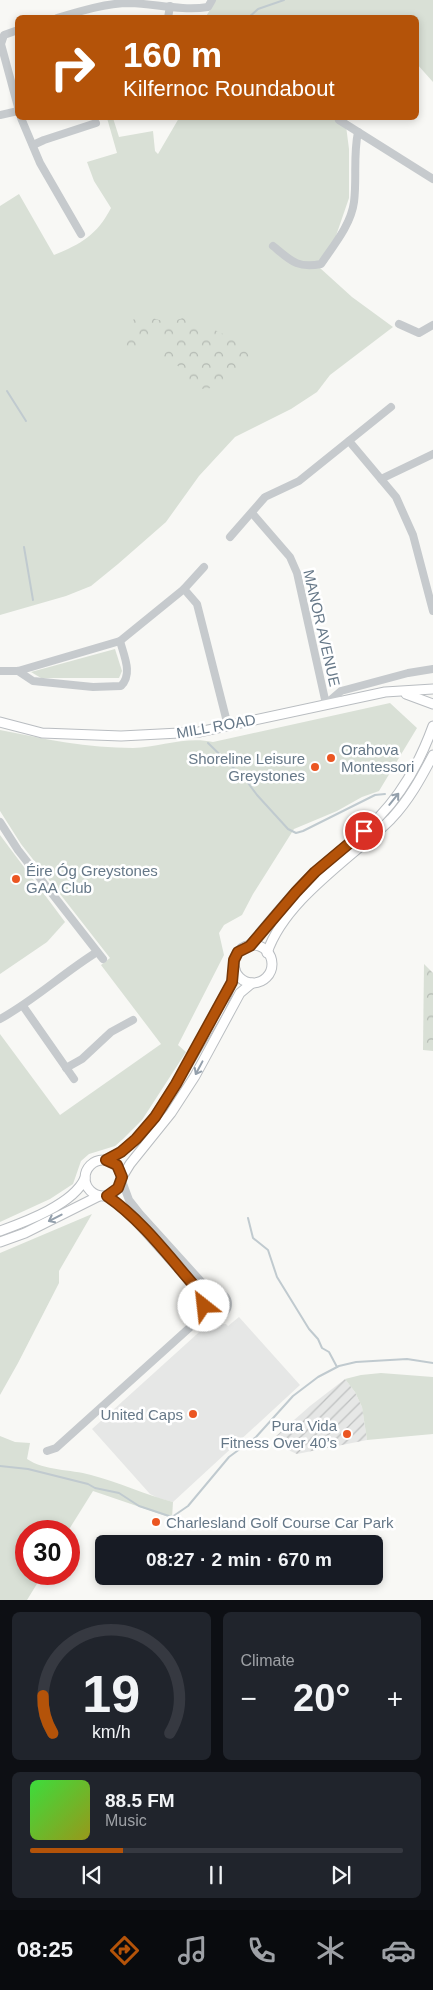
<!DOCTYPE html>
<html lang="en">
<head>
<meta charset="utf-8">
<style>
	:root { --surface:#171b24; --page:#20242c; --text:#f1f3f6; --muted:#9ea1a6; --line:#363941; --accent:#b45309 }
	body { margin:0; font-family:Arial,sans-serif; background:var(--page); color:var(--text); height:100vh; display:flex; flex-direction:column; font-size:19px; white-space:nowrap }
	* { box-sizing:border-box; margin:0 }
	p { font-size:16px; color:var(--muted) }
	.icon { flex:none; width:28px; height:28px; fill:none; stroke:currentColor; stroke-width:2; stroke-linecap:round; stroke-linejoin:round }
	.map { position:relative; height:1600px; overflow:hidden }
	.details { display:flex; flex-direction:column; gap:12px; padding:12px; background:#0d0f14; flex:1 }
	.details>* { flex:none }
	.banner { position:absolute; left:15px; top:15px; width:404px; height:105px; border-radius:8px; box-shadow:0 2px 8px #0003; background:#b45309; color:#fff; overflow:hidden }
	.speed { position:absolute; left:15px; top:1520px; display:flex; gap:10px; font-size:25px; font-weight:700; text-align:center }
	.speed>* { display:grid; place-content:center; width:65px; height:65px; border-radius:50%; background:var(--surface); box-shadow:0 2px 8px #0003; line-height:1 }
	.speed .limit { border:8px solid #d22; background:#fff; color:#111 }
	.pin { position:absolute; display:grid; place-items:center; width:42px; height:42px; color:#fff; margin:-21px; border:2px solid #fff; border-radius:50%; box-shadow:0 1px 5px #0007 }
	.me { position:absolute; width:55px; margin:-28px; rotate:331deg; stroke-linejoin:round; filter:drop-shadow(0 0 4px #0008) }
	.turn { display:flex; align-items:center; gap:18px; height:105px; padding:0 25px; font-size:22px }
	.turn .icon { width:65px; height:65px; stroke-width:2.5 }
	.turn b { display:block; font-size:35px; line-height:42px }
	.big { font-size:38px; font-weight:600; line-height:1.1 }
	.details .widget { flex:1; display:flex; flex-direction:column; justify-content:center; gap:8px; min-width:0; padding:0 18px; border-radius:8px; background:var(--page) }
	.details .dial { align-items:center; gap:0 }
	.dial svg { height:130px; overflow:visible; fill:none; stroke:var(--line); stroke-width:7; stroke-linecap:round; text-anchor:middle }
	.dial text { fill:var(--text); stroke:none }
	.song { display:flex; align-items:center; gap:15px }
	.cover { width:60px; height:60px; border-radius:8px; background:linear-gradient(135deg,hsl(120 70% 55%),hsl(60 70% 35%)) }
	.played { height:5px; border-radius:2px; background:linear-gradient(90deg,var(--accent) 25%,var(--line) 25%) }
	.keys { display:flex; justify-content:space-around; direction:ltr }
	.heat { display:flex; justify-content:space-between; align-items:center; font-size:28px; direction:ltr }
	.details .tiles { flex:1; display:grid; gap:12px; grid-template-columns:1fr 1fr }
	.widget:last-child { grid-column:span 2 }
	.trip { position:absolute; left:95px; top:1535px; width:288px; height:50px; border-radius:8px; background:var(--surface); box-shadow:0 2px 8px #0003; font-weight:600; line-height:50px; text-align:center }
	.tab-bar { display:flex; height:80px; justify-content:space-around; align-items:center; background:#090b0e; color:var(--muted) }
	.tab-bar .icon { width:35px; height:35px }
	.tab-bar .selected { color:var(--accent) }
	.tab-bar b { font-size:22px; color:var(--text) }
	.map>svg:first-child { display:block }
	.built { fill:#e6e7e6 }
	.industrial { fill:url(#industrial-furrows) }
	.green { fill:#d9e0d6 }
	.forest { fill:url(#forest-crowns) }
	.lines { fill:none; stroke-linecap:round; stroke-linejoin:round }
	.stream { stroke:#c0cacf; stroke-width:2 }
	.major-casing { stroke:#b9bdc1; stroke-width:11 }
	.minor { stroke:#c6cacd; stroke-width:8 }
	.major { stroke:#fff; stroke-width:9 }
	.oneway { stroke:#94a0ac }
	.route-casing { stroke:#753606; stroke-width:12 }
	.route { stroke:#b45309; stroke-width:9 }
	.poi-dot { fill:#eb5622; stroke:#fff; stroke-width:2 }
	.labels { text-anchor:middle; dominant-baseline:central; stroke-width:5; stroke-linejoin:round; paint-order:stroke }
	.street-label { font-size:15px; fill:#667888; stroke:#fff }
	.poi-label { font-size:15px; fill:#667888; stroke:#fff; text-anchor:start }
</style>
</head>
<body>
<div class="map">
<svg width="433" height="1600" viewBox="0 0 433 1600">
	<defs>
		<pattern id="industrial-furrows" width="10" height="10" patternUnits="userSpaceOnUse" patternTransform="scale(1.25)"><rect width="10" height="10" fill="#e6e7e6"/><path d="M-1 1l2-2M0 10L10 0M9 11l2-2" fill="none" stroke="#bec0c0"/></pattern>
		<pattern id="forest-crowns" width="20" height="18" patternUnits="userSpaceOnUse" patternTransform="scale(1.25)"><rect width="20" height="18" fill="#d9e0d6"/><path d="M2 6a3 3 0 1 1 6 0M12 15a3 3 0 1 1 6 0" fill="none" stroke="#b4bab3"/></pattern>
	</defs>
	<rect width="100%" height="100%" fill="#f8f8f5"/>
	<path class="built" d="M239 1317 300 1385 173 1502 158 1498 150 1494 92 1429 207 1325 226 1324 228 1326Z"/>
	<path class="industrial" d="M345 1379 355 1392 362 1407 367 1440 297 1454 288 1450 275 1437 310 1406Z"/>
	<g class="green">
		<path d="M216 0H433V82L416 63V18H205Z"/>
		<path d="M107 118H113L119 137 153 131 155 151 158 154 179 118H345L349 149V198L327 262 320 268 352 297 393 327 330 375 317 392 291 409 235 437 199 476 166 522 118 564 91 586 66 596 0 615V206L19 194 54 255C81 244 97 235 111 208L94 181 87 162 117 153Z"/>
		<path d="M115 649 122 671 119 678H41L31 672Z"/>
		<path d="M390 703 417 728 379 791 362 797 337 811 294 829 253 894 242 915 224 925 219 933 224 955 178 1045 186 1052 142 1120 123 1139 115 1146 89 1154 81 1161 73 1184 50 1199 0 1222V1034L60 1115 161 1044 101 965 110 958 21 844 0 811V730C44 739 88 748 133 748 160 747 187 736 213 742Z"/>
		<path d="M0 835 65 922 47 942 0 974Z"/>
		<path d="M92 1214 59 1271V1283L18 1363 0 1395V1253Z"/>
		<path d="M381 1373 433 1377V1434L367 1440 362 1407 355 1392 345 1379 361 1375Z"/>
		<path d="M0 1436 15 1442 30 1443 27 1459C45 1471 70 1469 91 1475 119 1482 145 1495 173 1502L172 1518 93 1491 68 1531H26V1574H43L27 1600H0Z"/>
	</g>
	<g class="forest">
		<path d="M141 314C160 320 166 325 185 317 210 326 232 340 257 348L252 365 208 389 188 388C185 368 180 366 163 358L169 343 150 336 139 351 123 346C124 330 128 322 141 314Z"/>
		<path d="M424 964 433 973V1051L423 1050Z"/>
	</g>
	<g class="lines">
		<g class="stream">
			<path d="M248 18 258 9 284 0"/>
			<path d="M7 391 26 421"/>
			<path d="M24 547 33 600"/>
			<path d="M208 743 245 779 257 795 288 829 296 833 303 831 375 795 385 794"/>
			<path d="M248 1218 253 1238 268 1250 277 1277 309 1329 318 1339 322 1348 329 1352 337 1367"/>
			<path d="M0 1466 28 1469 88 1484 95 1488 119 1493 139 1506 172 1517 188 1506 229 1457 256 1437 293 1396 318 1377 339 1366 356 1362 407 1359 433 1363"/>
		</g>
		<defs>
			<g id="major">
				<path d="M406 694 433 704"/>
				<path d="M0 722 42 733 121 736 199 732 385 692 433 689"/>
				<path d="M250 945C270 922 288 898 310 877 332 856 358 839 379 817 404 791 421 759 433 726"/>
				<circle cx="253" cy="964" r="19"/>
				<path d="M267 953C285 899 352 858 391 819 409 800 421 778 433 755"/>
				<circle cx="103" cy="1178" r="18"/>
				<path d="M106 1160C117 1154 128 1148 137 1138 160 1114 175 1084 193 1055 208 1028 229 1000 235 969"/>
				<path d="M122 1177 130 1164 171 1113 195 1076 240 993 252 983"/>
				<path d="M0 1231C25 1222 74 1204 85 1178"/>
				<path d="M0 1242 25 1233 99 1196"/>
			</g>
		</defs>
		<use href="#major" class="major-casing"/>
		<g class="minor">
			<path d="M57 18C80 11 106 3 130 3 156 4 182 11 208 7L212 0"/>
			<path d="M168 18 170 6"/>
			<path d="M18 30 4 35 1 44 18 107"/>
			<path d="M0 115 18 111"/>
			<path d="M21 118 40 163 81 234"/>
			<path d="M339 120 433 179"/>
			<path d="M33 145 44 140 96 123"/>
			<path d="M273 246C290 260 297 269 321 264 333 246 351 225 354 202 357 179 353 156 358 132"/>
			<path d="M399 324 419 333 433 325"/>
			<path d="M349 441 396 497 413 535 433 611"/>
			<path d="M381 479 433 454"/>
			<path d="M252 513 290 557 297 573 326 704 341 691 408 673 433 669"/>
			<path d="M230 537 265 497 299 481 391 407"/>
			<path d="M184 589 197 604 228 726"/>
			<path d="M0 671H18L120 641 184 589 204 567"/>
			<path d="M18 671 33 681 93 687 121 686C133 674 124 656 120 641"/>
			<path d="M0 822 18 850 103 959"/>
			<path d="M23 1006 74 1079"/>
			<path d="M0 1019C35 1000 63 973 97 952"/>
			<path d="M66 1068 82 1059 111 1032 133 1020"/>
			<path d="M122 1181 129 1200 140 1214 207 1288 218 1292"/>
			<path d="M107 1196 122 1207 205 1300"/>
			<circle cx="216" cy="1304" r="12"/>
			<path d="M47 1451 56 1448 207 1312"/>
		</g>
		<use href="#major" class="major"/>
	</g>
	<defs><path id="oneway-shaft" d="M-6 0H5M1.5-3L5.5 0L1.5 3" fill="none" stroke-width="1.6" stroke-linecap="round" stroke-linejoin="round" transform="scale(1.25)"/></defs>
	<g class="oneway">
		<use href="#oneway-shaft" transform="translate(394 799) rotate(-51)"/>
		<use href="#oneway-shaft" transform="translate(199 1068) rotate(118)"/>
		<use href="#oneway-shaft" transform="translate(55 1218) rotate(153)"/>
	</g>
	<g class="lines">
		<defs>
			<path id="route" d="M204 1306 205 1300 198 1290C170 1258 142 1220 107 1196L118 1188 122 1177 117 1165 106 1160 121 1152 136 1139 155 1117 176 1084 232 982 234 960 238 952 250 946 296 892 315 872 364 831"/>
		</defs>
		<use href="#route" class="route-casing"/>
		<use href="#route" class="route"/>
	</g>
	<g class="poi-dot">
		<circle cx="331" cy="758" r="5"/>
		<circle cx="315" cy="767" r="5"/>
		<circle cx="16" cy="879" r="5"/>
		<circle cx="193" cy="1414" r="5"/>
		<circle cx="347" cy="1434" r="5"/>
		<circle cx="156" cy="1522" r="5"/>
	</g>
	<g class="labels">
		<g class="street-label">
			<text transform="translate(322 628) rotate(77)">MANOR AVENUE</text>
			<text transform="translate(216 726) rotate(-10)">MILL ROAD</text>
		</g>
		<g class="poi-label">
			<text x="341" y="749">Orahova<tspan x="341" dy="17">Montessori</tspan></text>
			<text x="305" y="758" text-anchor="end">Shoreline Leisure<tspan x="305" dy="17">Greystones</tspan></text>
			<text x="26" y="870">Éire Óg Greystones<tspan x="26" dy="17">GAA Club</tspan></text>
			<text x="183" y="1414" text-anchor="end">United Caps</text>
			<text x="337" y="1425" text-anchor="end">Pura Vida<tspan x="337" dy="17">Fitness Over 40’s</tspan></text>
			<text x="166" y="1522">Charlesland Golf Course Car Park</text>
		</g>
	</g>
</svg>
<div class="speed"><div class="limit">30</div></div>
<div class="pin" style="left:364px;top:831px;background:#d93025"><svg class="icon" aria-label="arrive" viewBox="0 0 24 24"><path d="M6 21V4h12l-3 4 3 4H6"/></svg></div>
<svg class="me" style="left:204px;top:1306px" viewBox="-20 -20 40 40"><circle r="19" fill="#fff"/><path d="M0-13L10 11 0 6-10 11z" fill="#b45309"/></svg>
<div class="trip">08:27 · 2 min · 670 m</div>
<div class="banner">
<div class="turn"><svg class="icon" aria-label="right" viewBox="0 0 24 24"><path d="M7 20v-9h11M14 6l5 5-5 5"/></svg><div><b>160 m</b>Kilfernoc Roundabout</div></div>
</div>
</div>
<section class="details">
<div class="tiles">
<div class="widget dial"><svg viewBox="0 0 100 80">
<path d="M14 69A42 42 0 1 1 86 69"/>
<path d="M14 69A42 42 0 0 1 8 46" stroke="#b45309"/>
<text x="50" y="56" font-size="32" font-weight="700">19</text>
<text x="50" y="72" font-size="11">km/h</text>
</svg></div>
<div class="widget"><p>Climate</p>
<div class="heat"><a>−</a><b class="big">20°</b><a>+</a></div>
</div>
<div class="widget">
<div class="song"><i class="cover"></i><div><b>88.5 FM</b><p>Music</p></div></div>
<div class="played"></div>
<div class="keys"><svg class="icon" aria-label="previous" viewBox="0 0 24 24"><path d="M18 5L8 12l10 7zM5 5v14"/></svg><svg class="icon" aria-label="pause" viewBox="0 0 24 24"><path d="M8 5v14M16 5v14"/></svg><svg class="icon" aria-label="next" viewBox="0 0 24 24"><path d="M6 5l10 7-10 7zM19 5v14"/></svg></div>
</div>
</div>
</section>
<nav class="tab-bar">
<b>08:25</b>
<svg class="icon selected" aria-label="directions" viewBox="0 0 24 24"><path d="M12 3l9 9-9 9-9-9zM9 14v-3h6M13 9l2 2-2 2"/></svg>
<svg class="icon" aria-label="music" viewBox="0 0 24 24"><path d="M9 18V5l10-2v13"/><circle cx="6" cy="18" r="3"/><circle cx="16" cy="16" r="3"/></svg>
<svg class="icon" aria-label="phone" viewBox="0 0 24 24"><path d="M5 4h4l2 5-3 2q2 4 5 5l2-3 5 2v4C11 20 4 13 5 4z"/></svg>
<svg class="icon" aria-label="climate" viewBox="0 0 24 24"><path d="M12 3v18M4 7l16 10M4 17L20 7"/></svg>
<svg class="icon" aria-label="car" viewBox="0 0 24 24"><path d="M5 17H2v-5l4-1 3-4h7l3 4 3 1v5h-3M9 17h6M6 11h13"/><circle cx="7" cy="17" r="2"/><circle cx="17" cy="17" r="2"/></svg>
</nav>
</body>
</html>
